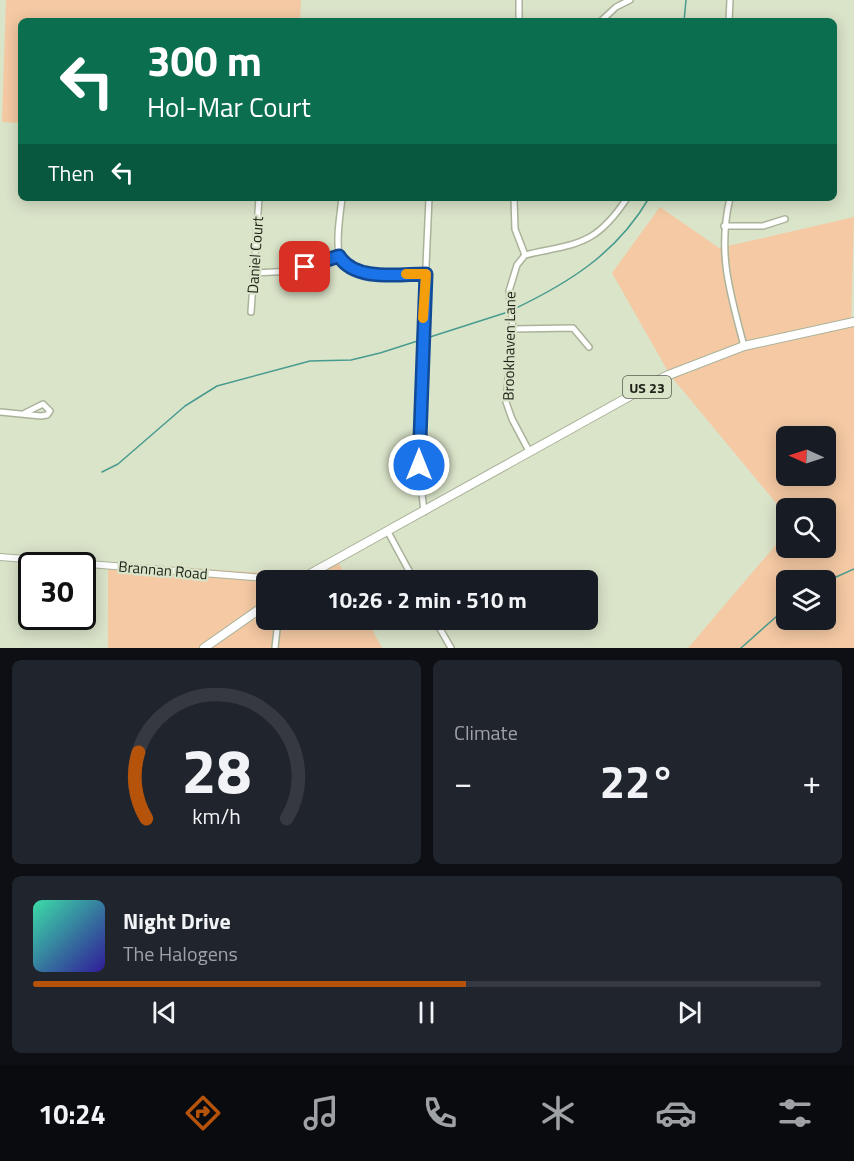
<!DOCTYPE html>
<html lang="en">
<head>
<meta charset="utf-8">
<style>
	:root { --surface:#171b24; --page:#20242c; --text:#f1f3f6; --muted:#9ea1a6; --line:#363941; --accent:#b45309 }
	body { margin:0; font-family:"Titillium Web",sans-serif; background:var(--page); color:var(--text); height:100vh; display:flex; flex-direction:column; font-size:22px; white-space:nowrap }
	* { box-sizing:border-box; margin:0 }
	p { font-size:20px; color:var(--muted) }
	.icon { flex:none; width:33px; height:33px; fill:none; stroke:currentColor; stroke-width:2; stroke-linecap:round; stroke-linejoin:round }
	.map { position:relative; height:648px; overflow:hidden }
	.details { display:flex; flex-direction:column; gap:12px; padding:12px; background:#0d0f14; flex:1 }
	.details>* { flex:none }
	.guide { position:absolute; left:18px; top:18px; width:819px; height:183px; border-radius:9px; box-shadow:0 3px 15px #0003; background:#0b6e4f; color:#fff; overflow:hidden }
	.needle { width:39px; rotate:273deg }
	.buttons { position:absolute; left:776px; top:426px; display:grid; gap:12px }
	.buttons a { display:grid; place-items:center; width:60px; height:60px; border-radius:9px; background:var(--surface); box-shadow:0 3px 15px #0003; font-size:30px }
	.speed { position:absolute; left:18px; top:552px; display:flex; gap:12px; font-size:30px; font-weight:700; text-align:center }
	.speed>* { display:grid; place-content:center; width:78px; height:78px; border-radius:50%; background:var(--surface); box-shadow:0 3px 15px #0003; line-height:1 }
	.speed .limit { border:3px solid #111; border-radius:9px; background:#fff; color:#111 }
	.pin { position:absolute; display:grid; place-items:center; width:51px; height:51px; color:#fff; margin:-26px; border-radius:12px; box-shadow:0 3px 9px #0006 }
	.me { position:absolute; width:66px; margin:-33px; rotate:0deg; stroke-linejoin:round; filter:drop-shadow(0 0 4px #0008) }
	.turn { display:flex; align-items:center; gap:21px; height:126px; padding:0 30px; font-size:27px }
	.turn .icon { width:78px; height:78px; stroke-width:2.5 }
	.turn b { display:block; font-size:42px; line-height:51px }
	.then { display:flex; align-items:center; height:57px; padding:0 30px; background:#0003; gap:12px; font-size:22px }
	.big { font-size:45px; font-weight:700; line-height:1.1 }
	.details .tile { flex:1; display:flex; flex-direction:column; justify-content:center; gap:9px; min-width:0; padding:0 21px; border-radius:9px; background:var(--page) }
	.details .dial { align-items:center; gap:0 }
	.dial svg { height:156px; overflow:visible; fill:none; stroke:var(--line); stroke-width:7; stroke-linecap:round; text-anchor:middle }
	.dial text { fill:var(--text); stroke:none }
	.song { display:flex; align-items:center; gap:18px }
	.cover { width:72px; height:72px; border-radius:9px; background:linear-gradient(135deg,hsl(160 70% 55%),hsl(250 70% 35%)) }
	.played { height:6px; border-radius:3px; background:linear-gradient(90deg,var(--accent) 55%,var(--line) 55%) }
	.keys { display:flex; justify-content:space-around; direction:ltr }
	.heat { display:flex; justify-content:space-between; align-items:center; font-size:33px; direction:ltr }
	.details .tiles { flex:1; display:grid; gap:12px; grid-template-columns:1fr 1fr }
	.tile:last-child { grid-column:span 2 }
	.trip { position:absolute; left:256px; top:570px; width:342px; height:60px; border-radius:9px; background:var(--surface); box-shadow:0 3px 15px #0003; font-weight:700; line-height:60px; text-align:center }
	.dock { display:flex; height:96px; justify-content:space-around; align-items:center; background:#090b0e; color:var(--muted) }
	.dock .icon { width:42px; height:42px }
	.dock .active { color:var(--accent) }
	.dock b { font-size:27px; color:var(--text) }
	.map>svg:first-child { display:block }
	.green { fill:#f4c9a4; fill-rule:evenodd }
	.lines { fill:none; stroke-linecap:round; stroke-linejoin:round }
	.stream { stroke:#489b8f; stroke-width:1.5 }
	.minor-casing { stroke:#aab39a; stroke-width:8 }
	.tertiary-casing { stroke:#aab39a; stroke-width:8 }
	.primary-casing { stroke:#aab39a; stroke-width:10 }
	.minor { stroke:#fff; stroke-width:5 }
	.tertiary { stroke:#fff; stroke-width:6 }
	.primary { stroke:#fff; stroke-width:8 }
	.route-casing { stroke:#114b97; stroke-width:15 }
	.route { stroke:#1a73e8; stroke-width:10 }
	.slow { stroke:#f59e0b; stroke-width:10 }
	.labels { text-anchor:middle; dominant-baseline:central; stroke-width:4.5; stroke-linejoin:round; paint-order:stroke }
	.shield { fill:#dae4c9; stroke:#565c4d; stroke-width:1.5 }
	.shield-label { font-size:14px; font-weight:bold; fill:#1e2118 }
	.street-label { font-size:15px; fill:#1e2118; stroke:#dae4c9 }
</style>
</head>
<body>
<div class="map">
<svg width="854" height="648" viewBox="0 0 854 648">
	<rect width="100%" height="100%" fill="#dae4c9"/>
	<g class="green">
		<path d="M6 0H301L300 21H21V123L2 122Z"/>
		<path d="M660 207 719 248 854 217 851 323H854V648H688L786 533V548H825V508H786V515L670 375 612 273ZM786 436H825V476H786ZM786 580H825V620H786Z"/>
		<path d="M108 562 307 576 338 562 348 580H267V620H367L382 648H108Z"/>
	</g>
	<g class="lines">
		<g class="stream">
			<path d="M684 21 686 0"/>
			<path d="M512 310C569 283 617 253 649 198"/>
			<path d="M102 472 118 464 185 406 217 386 310 361 351 360 380 353 508 312"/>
			<path d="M825 582 854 569"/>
			<path d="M741 648 786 608"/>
		</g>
		<defs>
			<g id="minor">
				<path d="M519 0V21"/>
				<path d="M601 21 616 7 630 0"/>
				<path d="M729 21 730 0"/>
				<path d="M342 198C340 216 336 237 339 255 344 280 406 274 426 274"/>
				<path d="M514 198 515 229 525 255"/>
				<path d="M730 198C717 253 730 293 744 346"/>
				<path d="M724 226H763L785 219"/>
				<path d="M255 273 292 271 339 257"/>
				<path d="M251 312 259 198"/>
				<path d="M513 329 573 328 589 347"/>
				<path d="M0 412 41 416 47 415 50 411 43 404 25 413"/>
				<path d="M529 451 512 419 506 402 513 329 509 291 517 265 525 255C576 243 595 247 627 198"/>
				<path d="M424 512 419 466V424L429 198"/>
				<path d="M388 532 414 580"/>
				<path d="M435 620 451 648"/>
				<path d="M275 648 278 620"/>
			</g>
			<path id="tertiary" d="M0 557 290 580"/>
			<g id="primary">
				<path d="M299 580 666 376 744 346 854 322"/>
				<path d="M204 648 267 604"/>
			</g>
		</defs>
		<use href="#minor" class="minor-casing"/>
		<use href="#tertiary" class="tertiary-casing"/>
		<use href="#primary" class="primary-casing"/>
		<use href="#minor" class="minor"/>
		<use href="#tertiary" class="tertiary"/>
		<use href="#primary" class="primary"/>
	</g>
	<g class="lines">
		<defs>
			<path id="route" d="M305 267 339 256C355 282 399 274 426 274L419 465"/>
		</defs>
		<use href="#route" class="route-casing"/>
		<use href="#route" class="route"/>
		<path class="slow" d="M406 274H426L423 318"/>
	</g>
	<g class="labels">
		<rect class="shield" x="623" y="376" width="48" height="22" rx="4.5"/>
		<g class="shield-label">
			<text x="647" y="387">US 23</text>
		</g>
		<g class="street-label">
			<text transform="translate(255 255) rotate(-86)">Daniel Court</text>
			<text transform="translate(509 346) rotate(-89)">Brookhaven Lane</text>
			<text transform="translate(163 570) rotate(5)">Brannan Road</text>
		</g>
	</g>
</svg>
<div class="buttons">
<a><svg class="needle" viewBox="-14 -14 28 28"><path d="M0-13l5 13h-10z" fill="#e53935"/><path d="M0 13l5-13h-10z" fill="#9ea1a6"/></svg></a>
<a><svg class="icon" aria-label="search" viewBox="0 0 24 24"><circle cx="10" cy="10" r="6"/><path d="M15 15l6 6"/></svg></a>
<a><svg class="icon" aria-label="layers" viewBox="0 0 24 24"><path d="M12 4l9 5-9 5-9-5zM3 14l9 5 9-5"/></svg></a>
</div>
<div class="speed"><div class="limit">30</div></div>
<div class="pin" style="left:305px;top:267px;background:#d93025"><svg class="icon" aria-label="arrive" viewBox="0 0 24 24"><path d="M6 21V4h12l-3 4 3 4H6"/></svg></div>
<svg class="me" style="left:419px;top:465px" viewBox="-20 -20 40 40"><circle r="17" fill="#1a73e8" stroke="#fff" stroke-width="3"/><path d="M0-11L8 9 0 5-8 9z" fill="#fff"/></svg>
<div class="trip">10:26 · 2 min · 510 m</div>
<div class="guide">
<div class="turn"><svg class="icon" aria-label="left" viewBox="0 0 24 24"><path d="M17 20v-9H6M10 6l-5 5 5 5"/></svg><div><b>300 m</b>Hol-Mar Court</div></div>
<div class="then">Then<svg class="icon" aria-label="left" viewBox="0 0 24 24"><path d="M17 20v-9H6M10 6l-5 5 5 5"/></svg></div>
</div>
</div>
<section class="details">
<div class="tiles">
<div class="tile dial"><svg viewBox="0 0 100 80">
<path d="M14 69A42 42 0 1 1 86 69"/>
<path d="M14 69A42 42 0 0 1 10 35" stroke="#b45309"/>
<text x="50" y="56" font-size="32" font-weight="700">28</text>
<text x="50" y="72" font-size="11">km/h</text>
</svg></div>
<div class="tile"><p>Climate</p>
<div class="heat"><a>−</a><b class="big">22°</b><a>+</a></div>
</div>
<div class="tile">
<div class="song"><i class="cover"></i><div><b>Night Drive</b><p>The Halogens</p></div></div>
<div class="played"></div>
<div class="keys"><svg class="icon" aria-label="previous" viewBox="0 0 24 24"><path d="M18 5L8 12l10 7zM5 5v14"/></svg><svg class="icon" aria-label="pause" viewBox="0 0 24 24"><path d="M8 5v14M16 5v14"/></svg><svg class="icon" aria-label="next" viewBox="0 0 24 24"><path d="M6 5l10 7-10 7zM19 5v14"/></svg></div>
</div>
</div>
</section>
<nav class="dock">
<b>10:24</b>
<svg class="icon active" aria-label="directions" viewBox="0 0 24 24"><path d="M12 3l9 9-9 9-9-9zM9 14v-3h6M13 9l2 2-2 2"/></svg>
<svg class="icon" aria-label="music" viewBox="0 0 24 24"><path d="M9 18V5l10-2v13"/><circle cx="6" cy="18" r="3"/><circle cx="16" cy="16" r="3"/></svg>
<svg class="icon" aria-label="phone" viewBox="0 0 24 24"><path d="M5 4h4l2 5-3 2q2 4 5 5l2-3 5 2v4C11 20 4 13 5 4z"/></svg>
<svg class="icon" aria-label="climate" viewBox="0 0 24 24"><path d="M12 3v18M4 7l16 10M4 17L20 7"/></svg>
<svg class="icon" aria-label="car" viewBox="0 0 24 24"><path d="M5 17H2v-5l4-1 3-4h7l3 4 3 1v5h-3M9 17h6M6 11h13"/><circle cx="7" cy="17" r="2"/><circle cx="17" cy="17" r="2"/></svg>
<svg class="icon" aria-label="filters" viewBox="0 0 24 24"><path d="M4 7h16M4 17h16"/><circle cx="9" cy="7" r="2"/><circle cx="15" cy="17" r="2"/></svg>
</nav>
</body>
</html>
